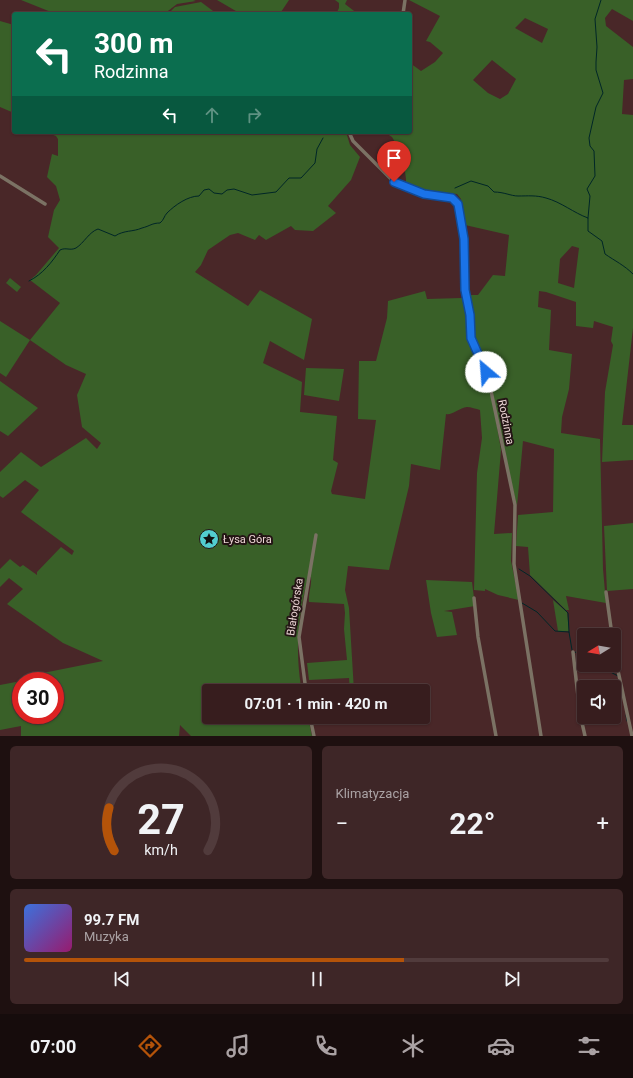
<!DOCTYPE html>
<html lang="pl">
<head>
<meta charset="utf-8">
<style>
	:root { --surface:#371d1e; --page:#3e2627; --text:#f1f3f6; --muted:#aaa2a4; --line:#513b3c; --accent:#b45309 }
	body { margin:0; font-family:Roboto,sans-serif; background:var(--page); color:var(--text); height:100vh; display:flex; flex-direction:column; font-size:15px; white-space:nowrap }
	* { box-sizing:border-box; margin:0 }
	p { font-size:13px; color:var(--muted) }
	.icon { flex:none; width:22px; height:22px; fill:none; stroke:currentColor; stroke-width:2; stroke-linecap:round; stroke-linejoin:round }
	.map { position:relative; height:736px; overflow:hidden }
	.side { display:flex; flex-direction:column; gap:10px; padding:10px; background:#1e1010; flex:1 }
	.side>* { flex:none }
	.hud { position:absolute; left:12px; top:12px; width:400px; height:122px; border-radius:4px; box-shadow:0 1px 3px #0004,0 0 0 1px var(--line); background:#0b6e4f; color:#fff; overflow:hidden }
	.needle { width:26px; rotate:259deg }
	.fabs { position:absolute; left:577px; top:628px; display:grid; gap:8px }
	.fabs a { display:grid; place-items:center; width:44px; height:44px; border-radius:4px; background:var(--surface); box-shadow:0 1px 3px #0004,0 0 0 1px var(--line); font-size:20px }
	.speed { position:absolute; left:12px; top:672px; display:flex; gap:8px; font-size:20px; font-weight:700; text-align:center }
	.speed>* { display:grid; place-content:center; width:52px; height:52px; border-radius:50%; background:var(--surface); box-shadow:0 1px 3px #0004,0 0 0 1px var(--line); line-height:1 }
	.speed .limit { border:6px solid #d22; background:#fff; color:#111 }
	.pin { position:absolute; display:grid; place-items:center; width:34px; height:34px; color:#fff; margin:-41px -17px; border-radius:50% 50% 50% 0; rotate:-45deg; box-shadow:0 0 4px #0007 }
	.pin .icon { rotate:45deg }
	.me { position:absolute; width:44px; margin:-22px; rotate:333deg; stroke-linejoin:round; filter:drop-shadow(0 0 3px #0008) }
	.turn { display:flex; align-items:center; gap:14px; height:84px; padding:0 16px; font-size:18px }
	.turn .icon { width:52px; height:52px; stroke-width:2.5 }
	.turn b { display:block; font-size:28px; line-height:34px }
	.lanes { display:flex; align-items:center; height:38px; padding:0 16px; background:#0003; justify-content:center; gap:20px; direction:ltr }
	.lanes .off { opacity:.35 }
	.big { font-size:30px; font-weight:700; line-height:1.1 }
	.side .tile { flex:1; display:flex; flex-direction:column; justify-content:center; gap:6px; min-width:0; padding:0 14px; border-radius:6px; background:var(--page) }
	.side .dial { align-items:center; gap:0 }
	.dial svg { height:104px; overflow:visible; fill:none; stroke:var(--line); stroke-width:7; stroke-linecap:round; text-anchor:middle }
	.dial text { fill:var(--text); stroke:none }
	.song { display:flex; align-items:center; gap:12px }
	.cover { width:48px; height:48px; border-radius:6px; background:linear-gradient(135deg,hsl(220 70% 55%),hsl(320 70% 35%)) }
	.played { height:4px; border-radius:2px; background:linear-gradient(90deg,var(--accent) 65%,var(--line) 65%) }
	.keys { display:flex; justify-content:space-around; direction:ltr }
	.heat { display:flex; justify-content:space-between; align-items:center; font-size:22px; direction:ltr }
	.side .tiles { flex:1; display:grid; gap:10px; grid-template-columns:1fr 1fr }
	.tile:last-child { grid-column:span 2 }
	.trip { position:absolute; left:202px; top:684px; width:228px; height:40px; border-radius:4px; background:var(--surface); box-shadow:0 1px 3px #0004,0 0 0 1px var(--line); font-weight:700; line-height:40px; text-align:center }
	.tabs { display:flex; height:64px; justify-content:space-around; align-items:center; background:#160c0c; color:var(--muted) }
	.tabs .icon { width:28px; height:28px }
	.tabs .active { color:var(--accent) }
	.tabs b { font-size:18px; color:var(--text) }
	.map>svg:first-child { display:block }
	.green { fill:#396028; fill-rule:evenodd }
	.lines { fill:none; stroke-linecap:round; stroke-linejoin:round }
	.stream { stroke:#002627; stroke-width:1 }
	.street { stroke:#7b7264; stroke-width:3.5 }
	.route-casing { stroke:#114b97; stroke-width:10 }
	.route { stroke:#1a73e8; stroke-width:7 }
	.labels { text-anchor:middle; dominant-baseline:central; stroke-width:4; stroke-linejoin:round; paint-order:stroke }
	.street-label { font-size:11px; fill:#ecd5d5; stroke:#241515 }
	.poi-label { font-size:11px; fill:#ecd5d5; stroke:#241515; text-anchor:start }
</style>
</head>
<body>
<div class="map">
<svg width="633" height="736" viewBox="0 0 633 736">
	<rect width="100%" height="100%" fill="#492728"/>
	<g class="green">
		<path d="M21 0H193L196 1 177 4 164 14H84L85 12 79 11 78 14H56Z"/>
		<path d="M217 0H289L281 12 283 14H241Z"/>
		<path d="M335 0H347L345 4 358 14H336L339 8V3Z"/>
		<path d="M409 0H633V21L612 9 605 18 606 26 633 47V79L624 80 622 114 633 115V328L622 425H633V460L602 462 605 392 613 345 611 341 613 327 594 321 593 328 576 326V302L546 292 539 291 538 307 551 310 549 350 572 354 569 389 562 417 561 433 600 439 603 569 606 603 566 596 569 610H566L530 575 528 547 516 546 518 515 553 512 554 449 523 441 517 506 494 409 501 450 494 534 512 533 511 561 519 600 498 595 485 589V591L474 590 477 473 482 438 480 410C476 409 471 407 467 407 459 408 451 416 446 414L440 470 411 464 409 486 389 570 348 566 345 590 349 608 354 691H350L349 678 309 680 307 663 347 660 344 629 345 613 344 604 309 602C308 594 312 586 311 577H308C298 618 295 646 301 687L267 691H209V717H264V722L287 717H308L312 736H191L180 725 179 736H21V726L0 730V685L21 681V715H55V681H22L29 680 28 676 103 661 63 643 7 604 23 589 9 578 0 587V569L10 559 20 567 23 565 37 575V572L61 547 72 555 74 551 21 512 39 490 25 480 3 498 0 496V472L21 452 41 467 86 438 97 449 101 443 82 427 77 395 86 374 66 365 30 340 6 377 0 373V321L30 340 60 303 30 280 36 275 59 248 48 237 54 210 60 200 56 186 47 177 52 154 58 156V139L56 136 45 132H346L350 145 360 157 351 180 328 206 336 213 313 231 295 230 291 226 266 240 259 235 255 240 238 233 230 235 208 250 201 265 195 272 248 306 260 290 312 319 304 360 270 341 263 363 302 382 300 412 337 416 333 460 338 463 331 491 332 494 365 499 376 420 358 419 359 361H376L387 318 388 301 425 291 427 299 462 298 468 295H478L493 275 505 276 509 235 465 225 461 199 457 194 419 191 404 185 406 183V179L401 143 395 142 392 137 384 132H410V63L421 71 435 62 443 53 430 42 426 41 440 16ZM525 18 548 29 542 43 515 28ZM492 60 516 79 508 94 500 99 488 93 473 80ZM572 246 579 248 574 288 558 283 560 259Z"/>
		<path d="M201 2 217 14H168L175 7Z"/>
		<path d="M0 21 14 25V113L0 107Z"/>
		<path d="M10 278 21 287 17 292 6 283Z"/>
		<path d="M306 368 344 369 339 401 304 395Z"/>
		<path d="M0 381 38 408 8 436 0 431Z"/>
		<path d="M633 523V589L607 591 604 526Z"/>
		<path d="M426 580 472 582 475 606 444 611 452 612 457 635 437 637 431 613Z"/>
		<path d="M553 600 567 612 569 631H558Z"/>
	</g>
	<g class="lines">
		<g class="stream">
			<path d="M455 188 471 181 488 186 494 192C504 192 511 196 518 196 528 196 536 195 546 198 561 202 574 213 588 218V231L602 241 605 254C615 261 624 265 633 274"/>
			<path d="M588 218 590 196 587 189 595 176 594 151 590 146 589 138 596 107 603 93 596 70V62L597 47 595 19 601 0"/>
			<path d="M29 281C43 274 52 262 60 250 66 247 70 251 76 248 84 243 89 232 98 229L115 236C124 230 133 232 142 228 150 226 152 223 160 223 164 220 164 216 167 213 175 205 188 196 199 196L204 190 209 189 214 193 222 194 227 190 234 189 252 195 276 192 289 178H301L315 163 317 149 323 138"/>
			<path d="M519 569 530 576 568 613 569 632"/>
			<path d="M522 603 537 612 555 631 569 632 572 650"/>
			<path d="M575 652 584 657"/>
			<path d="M597 665 618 676"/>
			<path d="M626 715 627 721"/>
		</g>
		<g class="street">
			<path d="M403 14 405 0"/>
			<path d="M349 132 353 141 396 184 431 196 452 198 457 201 460 206 464 239 465 290 470 315 471 338 487 372 515 505 514 564 541 736"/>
			<path d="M0 176 45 204"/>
			<path d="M606 592 612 635"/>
			<path d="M474 598 478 637 496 736"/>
			<path d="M573 652 580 714 585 736"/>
			<path d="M614 652 632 736"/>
			<path d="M306 691 299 637 316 535"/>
			<path d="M310 717 314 736"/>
		</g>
	</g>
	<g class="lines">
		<defs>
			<path id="route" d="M394 182 424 194 452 198 458 204 464 239 465 290 470 315 471 338 486 372"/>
		</defs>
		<use href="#route" class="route-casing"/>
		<use href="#route" class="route"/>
	</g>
	<defs>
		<symbol id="sight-disc" viewBox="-11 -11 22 22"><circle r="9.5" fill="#52cdcf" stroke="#241515"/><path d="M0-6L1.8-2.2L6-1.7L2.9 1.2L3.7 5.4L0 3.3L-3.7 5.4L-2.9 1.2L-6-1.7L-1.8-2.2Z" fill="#111"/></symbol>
	</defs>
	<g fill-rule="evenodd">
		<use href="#sight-disc" x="198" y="528" width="22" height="22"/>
	</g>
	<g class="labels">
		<g class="street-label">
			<text transform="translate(506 422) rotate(79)">Rodzinna</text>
			<text transform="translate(295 607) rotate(-81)">Białogórska</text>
		</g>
		<g class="poi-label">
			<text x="223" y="539">Łysa Góra</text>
		</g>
	</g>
</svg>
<div class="fabs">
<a><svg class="needle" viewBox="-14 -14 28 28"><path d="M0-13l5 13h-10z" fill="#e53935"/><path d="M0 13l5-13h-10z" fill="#aaa2a4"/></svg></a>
<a><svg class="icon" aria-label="sound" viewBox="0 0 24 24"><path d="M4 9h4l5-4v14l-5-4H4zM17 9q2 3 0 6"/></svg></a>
</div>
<div class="speed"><div class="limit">30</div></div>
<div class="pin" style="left:394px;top:182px;background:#d93025"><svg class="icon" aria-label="arrive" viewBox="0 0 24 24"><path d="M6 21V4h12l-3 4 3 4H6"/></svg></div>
<svg class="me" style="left:486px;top:372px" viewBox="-20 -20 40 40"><circle r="19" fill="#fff"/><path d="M0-13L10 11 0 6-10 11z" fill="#1a73e8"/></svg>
<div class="trip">07:01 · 1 min · 420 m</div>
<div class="hud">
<div class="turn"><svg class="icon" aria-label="left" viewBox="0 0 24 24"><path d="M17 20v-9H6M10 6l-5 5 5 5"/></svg><div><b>300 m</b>Rodzinna</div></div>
<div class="lanes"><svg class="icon" aria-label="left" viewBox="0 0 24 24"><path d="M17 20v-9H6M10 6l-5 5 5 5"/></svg><svg class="icon off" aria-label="ahead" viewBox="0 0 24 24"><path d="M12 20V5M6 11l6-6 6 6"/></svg><svg class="icon off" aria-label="right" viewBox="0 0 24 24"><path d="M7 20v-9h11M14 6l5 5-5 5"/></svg></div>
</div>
</div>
<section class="side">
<div class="tiles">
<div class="tile dial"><svg viewBox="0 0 100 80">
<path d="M14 69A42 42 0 1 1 86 69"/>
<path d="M14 69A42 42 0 0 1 10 36" stroke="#b45309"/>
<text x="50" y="56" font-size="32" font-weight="700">27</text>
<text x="50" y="72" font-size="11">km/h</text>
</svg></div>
<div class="tile"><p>Klimatyzacja</p>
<div class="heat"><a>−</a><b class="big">22°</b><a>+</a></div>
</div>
<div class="tile">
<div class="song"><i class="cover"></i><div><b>99.7 FM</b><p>Muzyka</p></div></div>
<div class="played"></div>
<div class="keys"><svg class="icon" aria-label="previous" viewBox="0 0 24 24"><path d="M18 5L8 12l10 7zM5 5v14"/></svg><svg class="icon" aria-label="pause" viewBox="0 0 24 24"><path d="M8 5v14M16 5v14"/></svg><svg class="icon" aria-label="next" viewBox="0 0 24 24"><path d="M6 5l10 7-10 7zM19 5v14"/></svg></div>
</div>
</div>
</section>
<nav class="tabs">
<b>07:00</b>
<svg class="icon active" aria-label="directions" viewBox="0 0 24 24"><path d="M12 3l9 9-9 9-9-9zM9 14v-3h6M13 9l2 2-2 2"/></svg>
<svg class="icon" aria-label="music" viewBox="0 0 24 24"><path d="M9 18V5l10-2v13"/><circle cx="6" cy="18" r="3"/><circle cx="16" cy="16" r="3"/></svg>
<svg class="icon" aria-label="phone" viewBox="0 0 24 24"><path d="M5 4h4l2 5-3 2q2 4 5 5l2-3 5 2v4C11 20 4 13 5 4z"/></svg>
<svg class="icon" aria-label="climate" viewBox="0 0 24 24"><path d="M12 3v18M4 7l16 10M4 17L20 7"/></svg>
<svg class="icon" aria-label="car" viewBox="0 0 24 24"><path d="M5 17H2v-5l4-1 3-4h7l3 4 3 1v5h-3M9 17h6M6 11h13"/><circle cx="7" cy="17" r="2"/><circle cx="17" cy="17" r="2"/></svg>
<svg class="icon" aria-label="filters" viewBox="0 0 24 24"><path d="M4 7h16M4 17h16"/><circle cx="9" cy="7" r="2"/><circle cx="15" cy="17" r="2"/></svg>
</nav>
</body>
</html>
